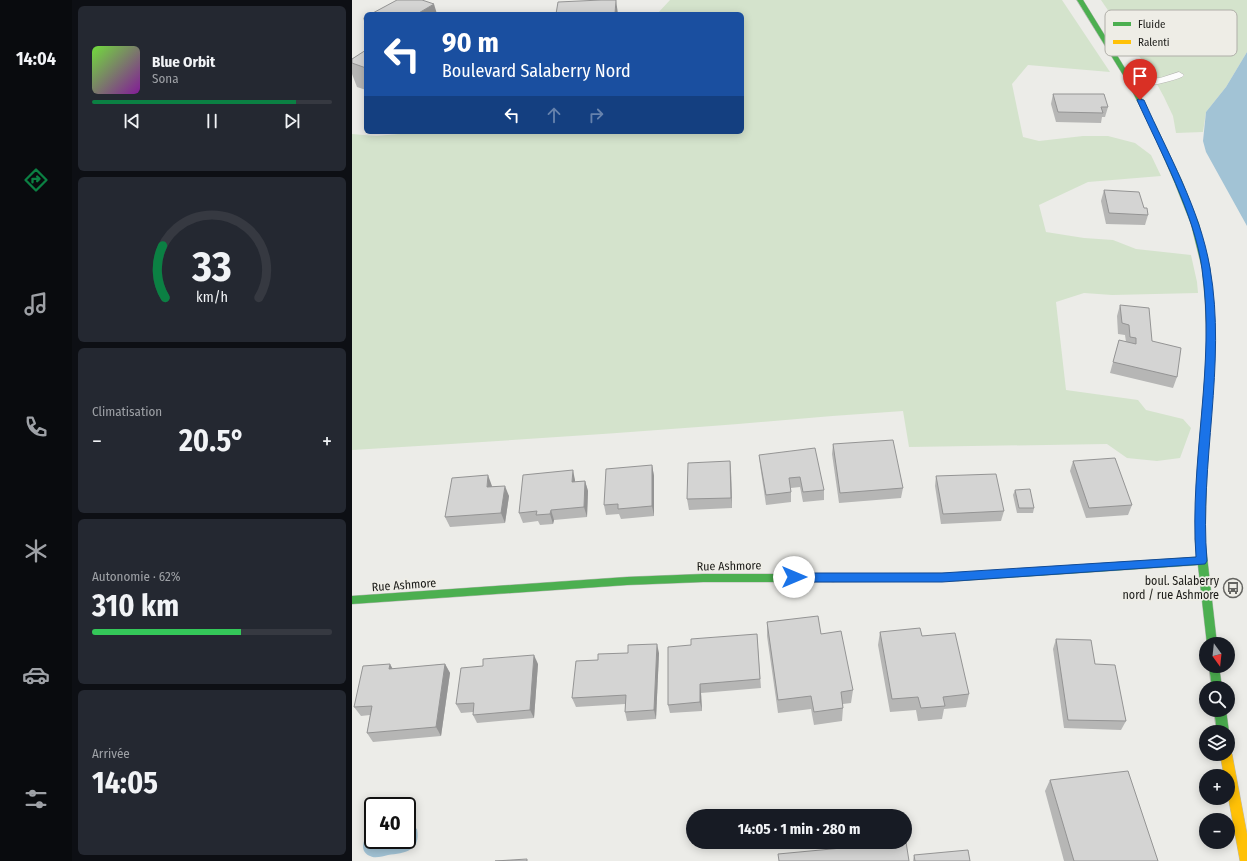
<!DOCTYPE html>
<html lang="fr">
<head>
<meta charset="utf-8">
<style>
	:root { --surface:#171b24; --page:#242831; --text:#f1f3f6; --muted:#9ea1a6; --line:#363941; --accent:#0b8043 }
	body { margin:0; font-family:"Fira Sans Condensed",sans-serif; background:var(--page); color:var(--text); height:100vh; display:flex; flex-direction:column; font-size:15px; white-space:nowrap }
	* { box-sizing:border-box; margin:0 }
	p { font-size:13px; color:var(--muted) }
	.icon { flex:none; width:22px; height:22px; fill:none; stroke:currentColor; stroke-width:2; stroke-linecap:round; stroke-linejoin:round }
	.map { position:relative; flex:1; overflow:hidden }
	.sheet { display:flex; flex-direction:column; gap:6px; padding:6px; background:#0d0f14; width:280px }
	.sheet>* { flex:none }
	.hud { position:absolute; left:12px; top:12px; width:380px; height:122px; border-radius:6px; box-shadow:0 2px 10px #0003; background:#1a4fa0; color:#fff; overflow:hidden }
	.needle { width:26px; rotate:165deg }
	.fabs { position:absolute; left:847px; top:637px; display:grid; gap:8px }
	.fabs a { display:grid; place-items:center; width:36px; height:36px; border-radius:50%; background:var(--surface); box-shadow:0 2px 10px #0003; font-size:20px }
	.speed { position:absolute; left:12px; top:797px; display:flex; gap:8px; font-size:20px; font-weight:700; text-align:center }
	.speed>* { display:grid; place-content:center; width:52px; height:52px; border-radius:50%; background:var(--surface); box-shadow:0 2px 10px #0003; line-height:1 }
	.speed .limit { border:2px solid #111; border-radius:6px; background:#fff; color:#111 }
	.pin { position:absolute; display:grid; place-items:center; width:34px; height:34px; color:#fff; margin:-41px -17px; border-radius:50% 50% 50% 0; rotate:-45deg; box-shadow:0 0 4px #0007 }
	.pin .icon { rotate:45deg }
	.me { position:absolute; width:44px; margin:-22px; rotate:90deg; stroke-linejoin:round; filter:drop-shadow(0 0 3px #0008) }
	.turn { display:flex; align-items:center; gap:14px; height:84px; padding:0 12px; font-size:18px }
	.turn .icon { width:52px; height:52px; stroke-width:2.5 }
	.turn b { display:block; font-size:28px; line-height:34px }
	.lanes { display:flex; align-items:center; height:38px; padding:0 12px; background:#0003; justify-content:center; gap:20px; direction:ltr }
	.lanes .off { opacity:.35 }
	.big { font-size:30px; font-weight:700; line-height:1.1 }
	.sheet .widget { flex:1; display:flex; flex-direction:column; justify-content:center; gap:6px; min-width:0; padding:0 14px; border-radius:6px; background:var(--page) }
	.sheet .dial { align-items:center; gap:0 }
	.dial svg { height:104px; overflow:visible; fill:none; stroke:var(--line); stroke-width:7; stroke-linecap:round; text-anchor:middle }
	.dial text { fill:var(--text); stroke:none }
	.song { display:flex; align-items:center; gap:12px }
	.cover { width:48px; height:48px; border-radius:6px; background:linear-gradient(135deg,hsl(100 70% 55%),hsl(290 70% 35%)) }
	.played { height:4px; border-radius:2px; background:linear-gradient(90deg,var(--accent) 85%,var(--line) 85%) }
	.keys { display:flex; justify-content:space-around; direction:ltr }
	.heat { display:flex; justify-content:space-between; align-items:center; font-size:22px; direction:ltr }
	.charge { height:6px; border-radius:3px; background:linear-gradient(90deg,#34c759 62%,var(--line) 0) }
	.trip { position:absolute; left:334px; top:809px; width:226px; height:40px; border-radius:20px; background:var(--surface); box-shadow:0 2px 10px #0003; font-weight:700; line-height:40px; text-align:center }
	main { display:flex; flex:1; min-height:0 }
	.menu { display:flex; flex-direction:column; width:72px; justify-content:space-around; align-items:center; background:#090b0e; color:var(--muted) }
	.menu .icon { width:28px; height:28px }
	.menu .active { color:var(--accent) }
	.menu b { font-size:18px; color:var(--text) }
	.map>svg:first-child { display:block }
	.green { fill:#d4e3cc }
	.water { fill:#a2c3d5 }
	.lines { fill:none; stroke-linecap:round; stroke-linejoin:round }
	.lane-casing { stroke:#b8b8b5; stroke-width:1 }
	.fast-casing { stroke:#b8b8b5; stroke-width:1 }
	.slow-casing { stroke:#b8b8b5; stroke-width:1 }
	.lane { fill:#fcfcfc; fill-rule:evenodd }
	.fast { fill:#4caf50; fill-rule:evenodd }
	.slow { fill:#ffc107; fill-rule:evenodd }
	.wall { fill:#b6b6b5 }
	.shaded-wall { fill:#949494 }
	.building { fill:#d4d4d3; stroke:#949494 }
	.route { fill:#1a73e8; stroke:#114b97 }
	.labels { text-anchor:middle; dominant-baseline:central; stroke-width:3.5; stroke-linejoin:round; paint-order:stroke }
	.street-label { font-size:12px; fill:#1b1b18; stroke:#eeede6 }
	.poi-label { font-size:12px; fill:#1b1b18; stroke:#eeede6; text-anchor:end }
	.key { fill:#eeede6; stroke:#afaea8; stroke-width:1 }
	.key-label { font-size:11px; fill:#1b1b18 }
</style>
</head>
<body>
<main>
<nav class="menu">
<b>14:04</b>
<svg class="icon active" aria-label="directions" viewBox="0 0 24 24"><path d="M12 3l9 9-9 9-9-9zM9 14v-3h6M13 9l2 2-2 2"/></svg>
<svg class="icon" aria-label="music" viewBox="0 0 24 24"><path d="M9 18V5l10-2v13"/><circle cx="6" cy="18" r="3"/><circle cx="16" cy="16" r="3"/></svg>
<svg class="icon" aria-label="phone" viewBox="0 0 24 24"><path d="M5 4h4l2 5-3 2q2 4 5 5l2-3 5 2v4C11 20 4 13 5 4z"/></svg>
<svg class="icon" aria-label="climate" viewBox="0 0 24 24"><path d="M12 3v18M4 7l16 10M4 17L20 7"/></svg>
<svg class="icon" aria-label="car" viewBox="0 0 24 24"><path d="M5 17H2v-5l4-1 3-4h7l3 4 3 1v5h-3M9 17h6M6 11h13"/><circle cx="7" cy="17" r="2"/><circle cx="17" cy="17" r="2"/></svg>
<svg class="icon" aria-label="filters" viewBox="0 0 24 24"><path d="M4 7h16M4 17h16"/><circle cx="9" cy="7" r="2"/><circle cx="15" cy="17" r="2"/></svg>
</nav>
<section class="sheet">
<div class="widget">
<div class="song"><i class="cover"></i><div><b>Blue Orbit</b><p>Sona</p></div></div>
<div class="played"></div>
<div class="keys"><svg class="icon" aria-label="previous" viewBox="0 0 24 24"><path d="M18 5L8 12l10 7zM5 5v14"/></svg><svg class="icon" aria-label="pause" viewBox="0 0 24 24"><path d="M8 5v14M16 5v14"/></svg><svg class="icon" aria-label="next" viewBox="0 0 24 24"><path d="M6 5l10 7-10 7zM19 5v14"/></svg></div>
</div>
<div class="widget dial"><svg viewBox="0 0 100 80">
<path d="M14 69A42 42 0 1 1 86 69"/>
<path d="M14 69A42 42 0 0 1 12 29" stroke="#0b8043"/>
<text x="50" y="56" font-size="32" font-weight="700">33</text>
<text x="50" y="72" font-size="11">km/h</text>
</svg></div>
<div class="widget"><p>Climatisation</p>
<div class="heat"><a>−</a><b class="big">20.5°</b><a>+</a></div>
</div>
<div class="widget"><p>Autonomie · 62%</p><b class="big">310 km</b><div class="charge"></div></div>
<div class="widget"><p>Arrivée</p><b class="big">14:05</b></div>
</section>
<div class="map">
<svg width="895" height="861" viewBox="0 0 895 861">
	<rect width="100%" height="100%" fill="#ecece8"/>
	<g class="green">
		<path d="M318 0H710L758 72 676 65 660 84 671 137 687 141 731 136H756L783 143 799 155 809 176 736 182 687 205 694 232 732 238 761 240 784 249 839 255 845 282 846 293 760 295 732 293 704 302 714 390 786 400 794 410 831 419 839 428 828 458 805 461 775 458 755 444 557 447 551 411C487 415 424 421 360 426 240 435 120 443 0 450V134L24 136 70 132H390V14H305Z"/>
		<path d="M749 0H895V52L874 87 854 112 851 132 824 133 821 116 812 97 800 75Z"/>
	</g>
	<g class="water">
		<path d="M895 52V226L854 152 851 141 854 112 874 87Z"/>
		<path d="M55 822 65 829C69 851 53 853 36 855 31 856 23 859 18 856 5 851 13 834 21 829V840H55Z"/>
	</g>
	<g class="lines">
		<defs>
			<path id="lane" d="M827 72 832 75 830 77C820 81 782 92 774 83L779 80 808 78Z"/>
			<g id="fast">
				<path d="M725 0H731L782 83 804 126 830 181 847 224 858 268 861 299 860 301H854L853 299 850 268 839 224 822 181 798 126 776 83Z"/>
				<path d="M848 535 851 536 853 539 865 644H855L846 565 606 581 602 580 601 577 602 574 606 573 845 557 843 539 845 536Z"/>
				<path d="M351 574H481L485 575 486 578 485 581 481 582H351L275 585 0 604V596L275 577Z"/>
				<path d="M857 666H867L870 688H860Z"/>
				<path d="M862 710H874L877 732 876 734V732H865Z"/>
			</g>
			<g id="slow">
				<path d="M857 296 861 299 863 350 855 472 853 539 851 542 848 543 845 542 843 539 845 472 855 350 853 299Z"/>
				<path d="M606 573 610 574 611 577 610 580 606 581 481 582 477 581 476 578 477 575 481 574Z"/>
				<path d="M876 749 880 754 895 834V861H888L876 796V776H872L868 754H876Z"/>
			</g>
		</defs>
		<use href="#lane" class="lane-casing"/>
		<use href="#fast" class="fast-casing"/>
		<use href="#slow" class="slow-casing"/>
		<use href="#lane" class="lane"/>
		<use href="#fast" class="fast"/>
		<use href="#slow" class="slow"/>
	</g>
	<g class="wall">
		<path d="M14 16V27L11 18Z"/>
		<path d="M14 50V90L5 87 0 74V59Z"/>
		<path d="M701 94 756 107 753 117H750L749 123 704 122 699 104Z"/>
		<path d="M752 190 792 208 796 215 793 225 754 224 749 201Z"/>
		<path d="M768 305 800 341 825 377 821 388 758 373 767 340 774 342 773 335 766 334 765 316Z"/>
		<path d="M481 444 551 488 549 498 487 503 480 454Z"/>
		<path d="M407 455 472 490V500L451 502 448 487 439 488V502L414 505 408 465Z"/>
		<path d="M378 461 379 471 380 508 337 510 335 499Z"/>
		<path d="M721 461 780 505 776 515 734 518 718 471Z"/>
		<path d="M300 465 302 476V516L269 519 267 514 254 515 252 505Z"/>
		<path d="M584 476 652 511 649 521 589 524 583 486Z"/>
		<path d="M223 480V482L233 481 236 491 235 517 202 520 201 524 188 525 186 521 171 523 167 513Z"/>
		<path d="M140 486V487L157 496 153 523 98 527 93 517Z"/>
		<path d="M663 490 682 508 681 513H665L661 495Z"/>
		<path d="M415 622 469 634 501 690 499 703 491 704V708L490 721 462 725 459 709 426 713 415 636Z"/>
		<path d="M528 632 570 636 617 694 614 707 592 709 590 719 566 721 564 710 538 712 526 645Z"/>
		<path d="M405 634 409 688 349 693 350 711 318 713 316 705 339 645Z"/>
		<path d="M704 639 743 664 774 721 769 730 712 728 701 649Z"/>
		<path d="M307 653 304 719 275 721 273 712V704L224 707 220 698 246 660Z"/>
		<path d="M93 664 98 673 89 736 21 742 15 733 18 715 9 716 2 707 41 669Z"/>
		<path d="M186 664 182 718 125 723 121 715V712L109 713 104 704Z"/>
		<path d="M698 780 806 861H712L693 791Z"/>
		<path d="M562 855 618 861H561Z"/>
	</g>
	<g class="shaded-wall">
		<path d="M264 0 266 14H263Z"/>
		<path d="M82 4 85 14H65Z"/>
		<path d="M378 461 379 471 380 508 379 498Z"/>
		<path d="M300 465 302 476V516L300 506Z"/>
		<path d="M221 470 223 480V493L220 482Z"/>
		<path d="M136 475 140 486 139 497 135 487Z"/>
		<path d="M233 481 236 491 235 517 232 507Z"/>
		<path d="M153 486 157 496 153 523 149 513Z"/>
		<path d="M199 510 202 520 201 524 198 514Z"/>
		<path d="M305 644 307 653 304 719 302 710Z"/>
		<path d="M182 655 186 664 182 718 178 710Z"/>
		<path d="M38 664 43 673 37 669Z"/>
		<path d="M93 664 98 673 89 736 84 727Z"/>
		<path d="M348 684 349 693 350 711 348 702Z"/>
	</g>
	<g class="building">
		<path d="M45 0H70L82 4 65 14H19Z"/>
		<path d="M249 0H264L263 14H204L206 2Z"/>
		<path d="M14 50V68L0 63V59Z"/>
		<path d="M701 94H752L756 107H749L751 113 706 112Z"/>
		<path d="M752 190 787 192 792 208H795L796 215 757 213Z"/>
		<path d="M768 305 797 308 800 341 829 348 825 377 761 362 767 340 784 344V338L778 337 777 325 770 323Z"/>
		<path d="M541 440 551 488 488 493 481 444Z"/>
		<path d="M463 448 472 490 451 492 448 477 437 478 439 492 414 495 407 455Z"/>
		<path d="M763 458 780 505 737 508 721 461Z"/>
		<path d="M378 461 379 498 335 499 336 463Z"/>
		<path d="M300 465V506L266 509V504L252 505 254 469Z"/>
		<path d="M221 470 220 482 233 481 232 507 199 510 198 514 184 515 185 511 167 513 171 475Z"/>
		<path d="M644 474 652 511 591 514 584 476Z"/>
		<path d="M136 475 135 487 153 486 149 513 93 517 100 478Z"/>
		<path d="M678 489 682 508H667L663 490Z"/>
		<path d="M466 616 469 634 489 631 501 690 489 692 491 708 462 712 459 696 426 700 415 622Z"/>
		<path d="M568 628 570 636 603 633 617 694 591 697 593 706 569 708 566 697 540 699 528 632Z"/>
		<path d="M405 634 408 679 348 684V702L316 705V647L339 645V639Z"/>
		<path d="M704 639 739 640 743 664 763 665 774 721 716 720Z"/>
		<path d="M305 644 302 710 273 712 274 695 220 698 224 661 246 660V654L276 653V645Z"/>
		<path d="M182 655 178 710 121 715 122 703 104 704 109 668 131 666V659Z"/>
		<path d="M38 664 37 669 93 664 84 727 15 733 20 706 2 707 11 666Z"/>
		<path d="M776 771 806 861H722L698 780Z"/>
		<path d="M554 842 557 861H427L426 854Z"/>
		<path d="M616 850 618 861H563L562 855Z"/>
		<path d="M175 859V861H143Z"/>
	</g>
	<path class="route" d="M786 99 792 100C816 154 848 209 858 268 875 364 847 464 855 561L853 564 590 582H442L438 580 437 577 438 574 442 573H590L844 557C837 461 864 365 850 269 843 215 808 151 785 100Z"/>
	<defs>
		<symbol id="bus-ring" viewBox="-11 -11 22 22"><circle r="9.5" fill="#eeede6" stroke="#646461" stroke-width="1.5"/><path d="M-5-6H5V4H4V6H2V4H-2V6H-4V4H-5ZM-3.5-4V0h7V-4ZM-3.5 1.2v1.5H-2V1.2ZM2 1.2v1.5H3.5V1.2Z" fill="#646461"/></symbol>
	</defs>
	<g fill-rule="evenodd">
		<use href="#bus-ring" x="870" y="577" width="22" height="22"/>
	</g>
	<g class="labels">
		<g class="street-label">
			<text transform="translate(377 566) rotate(-1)">Rue Ashmore</text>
			<text transform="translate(52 585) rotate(-4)">Rue Ashmore</text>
		</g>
		<g class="poi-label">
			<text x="867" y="581">boul. Salaberry<tspan x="867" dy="14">nord / rue Ashmore</tspan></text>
		</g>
	</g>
	<rect x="753" y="10" width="132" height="46" rx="6" class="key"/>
	<rect x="761" y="22" width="18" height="4" fill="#4caf50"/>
	<rect x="761" y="40" width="18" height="4" fill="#ffc107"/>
	<g class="key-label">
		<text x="786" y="28">Fluide</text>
		<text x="786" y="46">Ralenti</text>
	</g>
</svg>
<div class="fabs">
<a><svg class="needle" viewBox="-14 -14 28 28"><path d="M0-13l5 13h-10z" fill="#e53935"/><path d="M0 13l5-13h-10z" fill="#9ea1a6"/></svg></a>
<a><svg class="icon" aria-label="search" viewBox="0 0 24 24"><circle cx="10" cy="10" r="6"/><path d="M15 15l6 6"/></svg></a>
<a><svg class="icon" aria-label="layers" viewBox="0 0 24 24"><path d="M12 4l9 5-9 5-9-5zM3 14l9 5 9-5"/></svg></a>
<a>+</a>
<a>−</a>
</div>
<div class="speed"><div class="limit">40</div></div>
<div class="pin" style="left:788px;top:100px;background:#d93025"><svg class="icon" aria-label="arrive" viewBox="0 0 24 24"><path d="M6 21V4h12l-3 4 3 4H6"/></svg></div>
<svg class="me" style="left:442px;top:577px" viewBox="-20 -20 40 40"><circle r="19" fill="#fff"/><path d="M0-13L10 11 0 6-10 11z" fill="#1a73e8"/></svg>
<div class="trip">14:05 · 1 min · 280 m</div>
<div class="hud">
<div class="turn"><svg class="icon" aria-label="left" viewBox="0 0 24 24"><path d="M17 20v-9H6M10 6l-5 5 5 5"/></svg><div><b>90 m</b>Boulevard Salaberry Nord</div></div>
<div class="lanes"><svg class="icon" aria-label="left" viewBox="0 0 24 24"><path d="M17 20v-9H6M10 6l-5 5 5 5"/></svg><svg class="icon off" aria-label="ahead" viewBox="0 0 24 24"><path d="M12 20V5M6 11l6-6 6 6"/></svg><svg class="icon off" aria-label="right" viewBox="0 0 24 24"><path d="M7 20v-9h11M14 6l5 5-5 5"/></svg></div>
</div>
</div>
</main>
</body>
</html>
